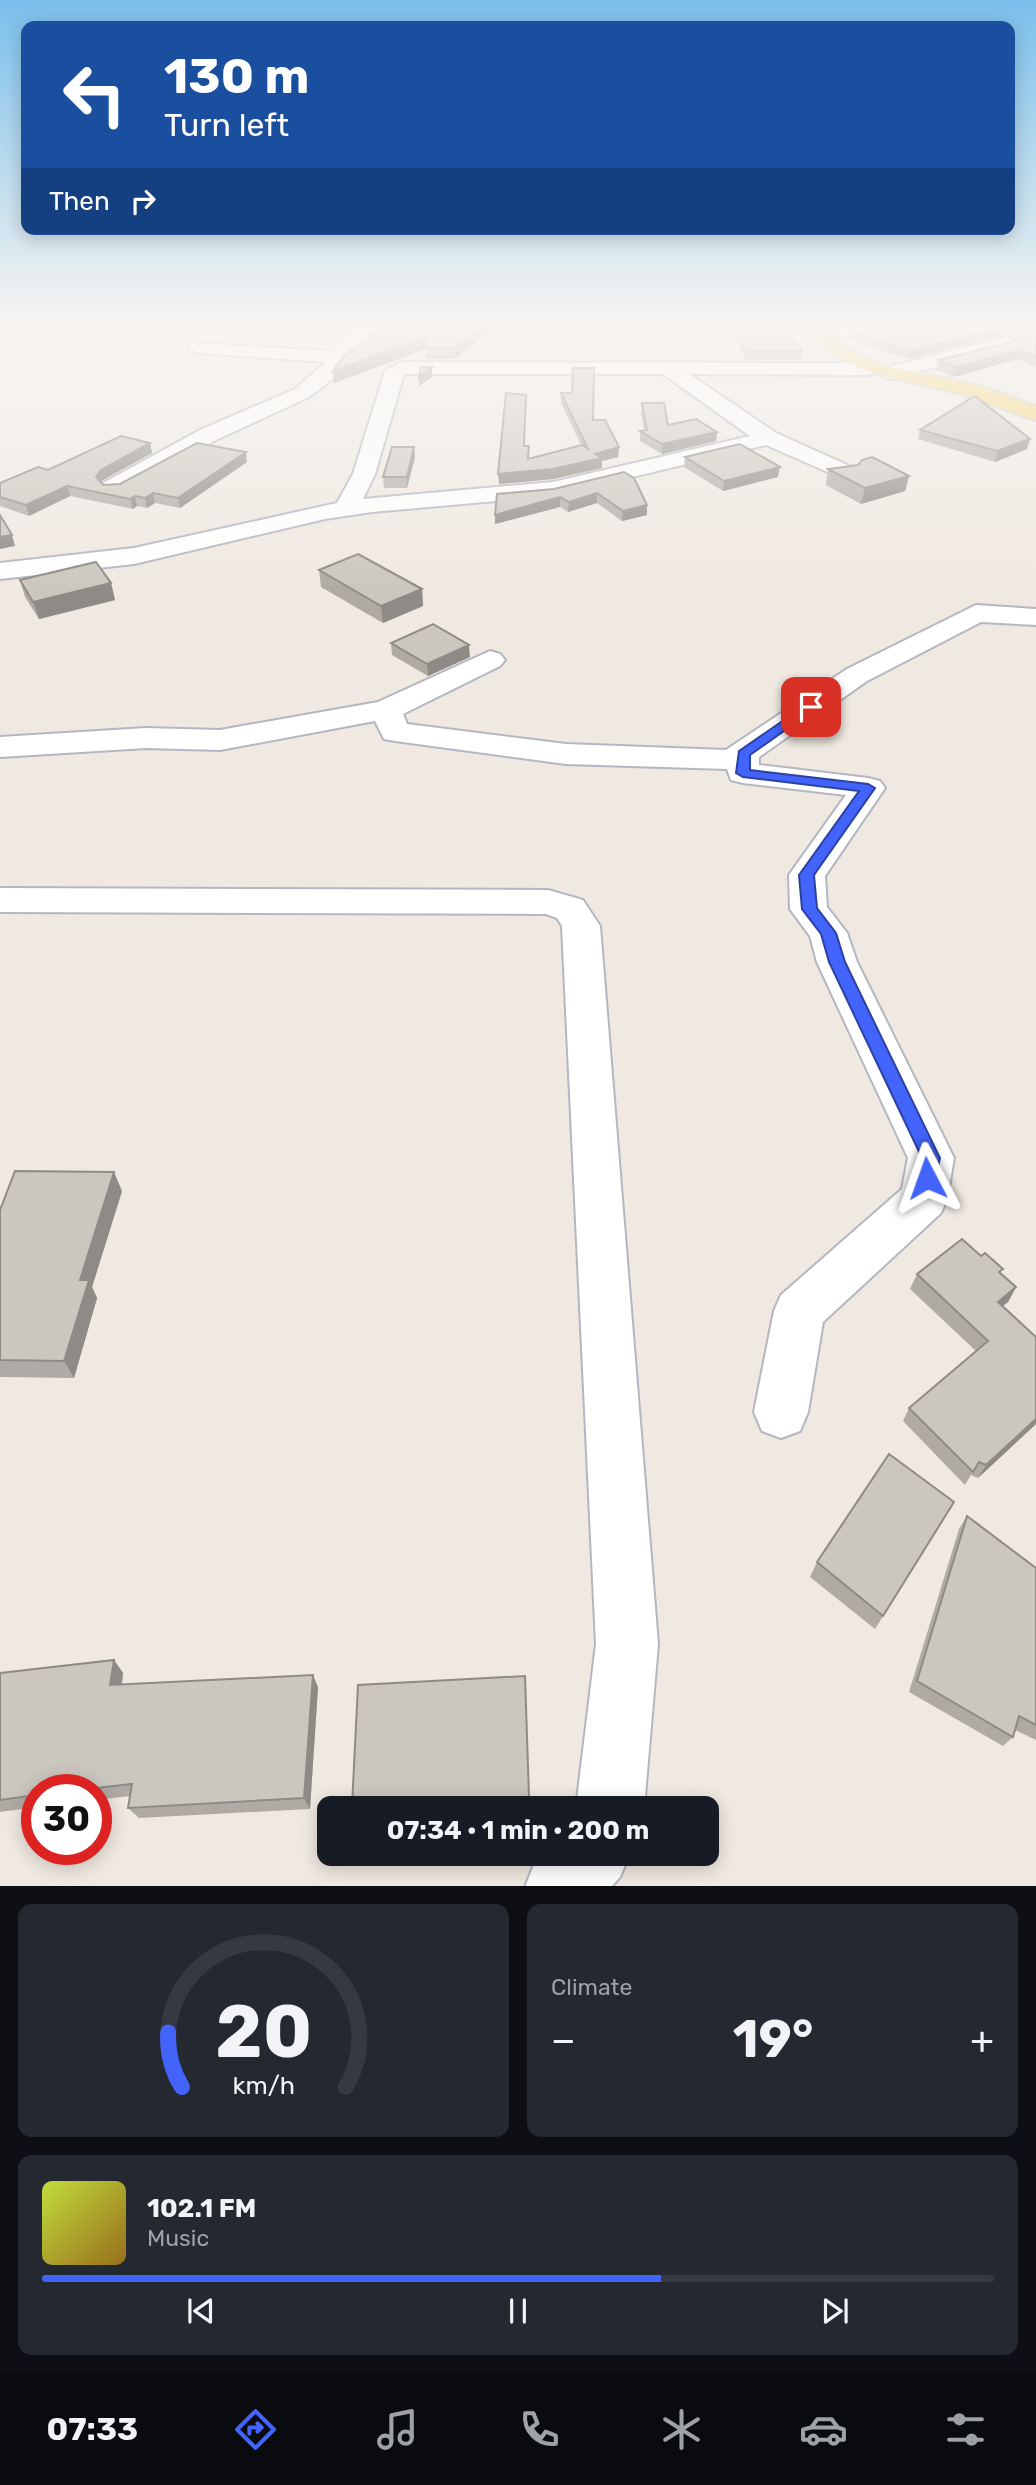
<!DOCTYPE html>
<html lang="en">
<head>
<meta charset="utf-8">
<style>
	:root { --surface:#171b24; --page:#242831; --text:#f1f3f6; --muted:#9ea1a6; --line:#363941; --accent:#4264fb }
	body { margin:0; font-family:Rubik,sans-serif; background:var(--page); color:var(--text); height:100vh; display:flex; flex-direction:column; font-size:26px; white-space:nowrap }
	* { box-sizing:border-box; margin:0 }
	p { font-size:23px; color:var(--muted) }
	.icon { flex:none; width:38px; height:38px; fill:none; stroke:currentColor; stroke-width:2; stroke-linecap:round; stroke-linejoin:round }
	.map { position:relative; height:1886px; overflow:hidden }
	.details { display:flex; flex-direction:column; gap:18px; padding:18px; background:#0d0f14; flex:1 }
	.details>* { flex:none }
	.guide { position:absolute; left:21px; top:21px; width:994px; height:214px; border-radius:14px; box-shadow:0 4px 18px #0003; background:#1a4fa0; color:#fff; overflow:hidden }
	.speed { position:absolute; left:21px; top:1774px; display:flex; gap:14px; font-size:35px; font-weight:700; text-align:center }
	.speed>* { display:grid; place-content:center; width:91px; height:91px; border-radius:50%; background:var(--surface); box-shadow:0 4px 18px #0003; line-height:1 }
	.speed .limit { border:10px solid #d22; background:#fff; color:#111 }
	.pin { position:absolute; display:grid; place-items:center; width:60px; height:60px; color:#fff; margin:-30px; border-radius:14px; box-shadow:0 4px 10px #0006 }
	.me { position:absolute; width:77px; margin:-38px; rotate:356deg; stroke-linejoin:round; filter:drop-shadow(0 0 5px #0008) }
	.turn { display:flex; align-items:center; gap:24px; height:147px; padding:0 28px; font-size:32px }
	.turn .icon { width:91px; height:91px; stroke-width:2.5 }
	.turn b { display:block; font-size:49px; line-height:60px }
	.then { display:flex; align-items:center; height:66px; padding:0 28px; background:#0003; gap:14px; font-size:26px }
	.big { font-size:52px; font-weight:700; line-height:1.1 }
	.details .tile { flex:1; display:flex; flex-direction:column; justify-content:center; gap:10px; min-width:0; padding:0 24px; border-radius:14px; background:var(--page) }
	.details .dial { align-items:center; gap:0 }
	.dial svg { height:182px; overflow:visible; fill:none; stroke:var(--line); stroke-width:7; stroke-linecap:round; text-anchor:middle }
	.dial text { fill:var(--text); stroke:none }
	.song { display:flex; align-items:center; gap:21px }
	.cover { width:84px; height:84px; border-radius:10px; background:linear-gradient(135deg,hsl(70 70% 55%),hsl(40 70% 35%)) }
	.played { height:7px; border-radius:4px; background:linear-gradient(90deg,var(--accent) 65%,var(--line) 65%) }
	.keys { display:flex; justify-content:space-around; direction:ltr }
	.heat { display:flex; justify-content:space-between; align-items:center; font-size:38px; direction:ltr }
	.details .tiles { flex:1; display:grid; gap:18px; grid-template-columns:1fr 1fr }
	.tile:last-child { grid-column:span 2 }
	.trip { position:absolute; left:317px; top:1796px; width:402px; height:70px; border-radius:14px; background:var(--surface); box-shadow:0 4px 18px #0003; font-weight:700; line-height:70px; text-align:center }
	.menu { display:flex; height:112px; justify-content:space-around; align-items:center; background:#090b0e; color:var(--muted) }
	.menu .icon { width:49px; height:49px }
	.menu .selected { color:var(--accent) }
	.menu b { font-size:32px; color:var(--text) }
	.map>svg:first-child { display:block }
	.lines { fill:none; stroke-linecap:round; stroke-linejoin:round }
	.minor-casing { stroke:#b4b7c1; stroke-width:4 }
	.major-casing { stroke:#c9c9c9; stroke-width:4 }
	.minor { fill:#fff; fill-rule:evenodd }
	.major { fill:#f2d163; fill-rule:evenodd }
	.wall { fill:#afaba4 }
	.shaded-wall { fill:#8e8b86 }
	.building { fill:#cbc7bf; stroke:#8e8b86; stroke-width:2 }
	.route { fill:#4264fb; stroke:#2b41a3; stroke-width:2 }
</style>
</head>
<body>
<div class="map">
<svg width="1036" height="1887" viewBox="0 0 1036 1887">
	<rect width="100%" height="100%" fill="#efe9e1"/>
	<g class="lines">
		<defs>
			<g id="minor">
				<path d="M364 324H385L349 354 338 375 309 397 216 440 121 492H105L101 487 105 482 200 430 295 389 326 362 198 353 189 347 191 343 332 351Z"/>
				<path d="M1021 324 1020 331 1014 332 845 336 836 331 845 326Z"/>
				<path d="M1007 337 1016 343 1014 347 888 379 878 373 881 369Z"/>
				<path d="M401 362 871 363 881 369 871 375 689 374 776 433 854 468 857 473 854 478 846 480 766 445 553 496 372 512 325 519 134 564 0 579V563L134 548 337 503 353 474 385 371ZM404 374H663L750 436 553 482 363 499 375 474Z"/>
				<path d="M976 605 1036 609V625L981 622 867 681 759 757V765L868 778 880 781 885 788 825 876 827 907 847 933 857 962 954 1158 947 1199 941 1213 823 1322 808 1412 800 1431 781 1438 762 1431 754 1412 774 1311 781 1295 902 1189 908 1158 817 962 810 936 790 909 789 875 846 795 743 783 731 780 727 769 566 764 395 741 384 739 375 721 220 750 146 748 0 757V737L146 728 220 730 378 702 490 651 500 654 505 660 500 666 403 714 407 724 566 744 726 750 847 669Z"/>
				<path d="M0 888 548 890 583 900 600 926 658 1644 644 1808H576L596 1644 562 926 557 918 546 914 0 912Z"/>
				<path d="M545 1853H630L620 1877 611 1887H525L535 1862Z"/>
			</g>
			<path id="major" d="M801 324H821L851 350 886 366 977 385 1036 406V420C1012 414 989 401 965 395 906 378 842 378 801 324Z"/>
		</defs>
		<use href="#minor" class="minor-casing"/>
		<use href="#major" class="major-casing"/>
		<use href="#minor" class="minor"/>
		<use href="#major" class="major"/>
	</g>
	<g class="wall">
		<path d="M211 324H295L278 335 211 326Z"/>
		<path d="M386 324H495V329L454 359H425V349L334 383 333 371Z"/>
		<path d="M1036 324V367L1017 359 954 377 936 370 938 360 1016 341 1008 335 1010 326Z"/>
		<path d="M735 327 802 351 801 360H746L734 336Z"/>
		<path d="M849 330 1005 335 908 359 848 339Z"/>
		<path d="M561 393 593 420 619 447 618 457 602 461V468L553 479 499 484 524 446 529 458 581 445 561 403Z"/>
		<path d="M642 403 668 425 717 432 716 441 662 454 640 441V431L644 430 641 413Z"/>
		<path d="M920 430 1027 449 995 462 918 439Z"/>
		<path d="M150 443 152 453 103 480 101 483 103 485 120 484 247 462 180 508 155 503 147 508 137 506 133 509 70 496 29 516 0 506V483Z"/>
		<path d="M415 457 407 488H384L383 477Z"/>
		<path d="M685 457 778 477 723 491 684 467Z"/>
		<path d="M828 469 909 476 905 491 861 504 826 485Z"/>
		<path d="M624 472 647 505V515L622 521 597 503 568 512 560 507 495 524 554 489Z"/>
		<path d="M319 570 422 589 423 606 383 623 321 587Z"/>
		<path d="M20 580 111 583 115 600 39 619 25 597Z"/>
		<path d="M391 643 470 657 428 676 392 655Z"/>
		<path d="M122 1191 92 1287 97 1298 74 1378 0 1377V1210Z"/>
		<path d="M1000 1273 1016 1287 1008 1302 1002 1306 1036 1424 978 1478 971 1475 965 1485 903 1421 909 1408 976 1351 910 1289 917 1274Z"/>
		<path d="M954 1502 875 1629 810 1577 817 1562Z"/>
		<path d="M967 1516 1036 1568V1740L1015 1730 1013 1737 1003 1746 909 1692 959 1529Z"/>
		<path d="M114 1660 123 1673 122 1684 318 1687 310 1809 139 1818 128 1808 130 1796 96 1800V1790H37V1807L0 1812V1673Z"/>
		<path d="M529 1797V1808H353L352 1806Z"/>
	</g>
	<g class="shaded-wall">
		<path d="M279 324H295L278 335 277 326Z"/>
		<path d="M486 324H495V329L454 359V348Z"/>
		<path d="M1007 326 1005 335 908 359 910 351Z"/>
		<path d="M428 336 425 349 334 383 333 371Z"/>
		<path d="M1020 350 1017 359 954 377 957 367Z"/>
		<path d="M432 367V377L419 386V377Z"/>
		<path d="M717 432 716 441 662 454V444Z"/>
		<path d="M1030 439 1027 449 995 462 997 451Z"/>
		<path d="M150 443 152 453 103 480 98 487 96 477 101 470Z"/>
		<path d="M414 447 415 457 407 488V477Z"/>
		<path d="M619 447 618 457 602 461V468L553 479 499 484 498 474Z"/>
		<path d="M246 452 247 462 180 508 178 498Z"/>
		<path d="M780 467 778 477 723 491 724 481Z"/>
		<path d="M909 476 905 491 861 504 865 488Z"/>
		<path d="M67 486 70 496 29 516 26 505Z"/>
		<path d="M153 493 155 503 147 508 145 498Z"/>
		<path d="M597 493V503L568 512 569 502Z"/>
		<path d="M135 496 137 506 133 509 130 499Z"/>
		<path d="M560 497V507L495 524V515Z"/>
		<path d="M647 505V515L622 521 623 511Z"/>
		<path d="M12 535 15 546 0 549V537Z"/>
		<path d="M111 583 115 600 39 619 33 602Z"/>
		<path d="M422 589 423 606 383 623 381 606Z"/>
		<path d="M469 645 470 657 428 676 427 664Z"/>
		<path d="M114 1172 122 1191 92 1287 97 1298 74 1378 64 1361 80 1280Z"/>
		<path d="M1016 1287 1008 1302 990 1317 998 1302Z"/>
		<path d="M1036 1419V1424L978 1478 986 1465Z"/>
		<path d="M114 1660 123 1673 120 1697 110 1685Z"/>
		<path d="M313 1675 318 1687 310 1809 304 1798Z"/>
	</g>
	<g class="building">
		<path d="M386 324H486L454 348H425L428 336 333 371 344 356Z"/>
		<path d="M1021 324H1036V357L1020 350 957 367 938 360 1017 341 1021 333 1010 326Z"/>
		<path d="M784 326 802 351H748L735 327Z"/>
		<path d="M1007 326 910 351 849 330Z"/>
		<path d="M421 367H432L419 377Z"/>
		<path d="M573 368H594L593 420H605L619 447 595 454 602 458 553 469 498 474 506 393 526 395 524 446H529L528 459 582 445 588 449 561 393H572Z"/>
		<path d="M975 396 1030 439 997 451 920 430Z"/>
		<path d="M642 403H664L668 425 696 419 717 432 662 444 640 431 647 430Z"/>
		<path d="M121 436 150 443 101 470 96 477 103 485 120 484 197 443 246 452 178 498 153 493 145 498 135 496 130 499 67 486 26 505 0 497V483L38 467 48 470Z"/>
		<path d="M740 444 780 467 724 481 685 457Z"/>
		<path d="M392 447H414L407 477H383Z"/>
		<path d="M872 457 909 476 865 488 828 469 858 465 862 460Z"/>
		<path d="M624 472 634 478 647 505 623 511 597 493 569 502 560 497 495 515 497 494 554 489Z"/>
		<path d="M0 515 12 535 0 537Z"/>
		<path d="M358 554 422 589 381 606 319 570Z"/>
		<path d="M96 562 111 583 33 602 20 580Z"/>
		<path d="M433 624 469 645 427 664 391 643Z"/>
		<path d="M15 1171 114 1172 80 1280H89L64 1361 0 1360V1210Z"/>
		<path d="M962 1239 981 1256 985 1253 1003 1269 999 1272 1016 1287 998 1302 1036 1337V1419L986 1465 979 1462 973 1472 909 1408 988 1341 917 1274Z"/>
		<path d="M889 1454 954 1502 883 1616 817 1562Z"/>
		<path d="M967 1516 1036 1568V1725L1019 1716 1013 1737 917 1681Z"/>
		<path d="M114 1660 110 1685 313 1675 304 1798 128 1808 132 1784 79 1790H37V1795L0 1800V1673Z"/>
		<path d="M525 1676 529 1797 352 1806 358 1685Z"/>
	</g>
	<linearGradient id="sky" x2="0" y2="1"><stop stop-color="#7abfeb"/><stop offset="0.55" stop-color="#f8f5f2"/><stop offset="1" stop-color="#f8f5f2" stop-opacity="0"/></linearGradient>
	<rect width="1036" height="589" fill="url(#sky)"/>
	<path class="route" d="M807 704 818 707 750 755V770L868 784 875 788 814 875 817 908 836 933 845 962 940 1158 934 1184H921L918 1178 922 1158 829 962 821 934 802 909 799 875 859 791 743 777 736 773 739 751Z"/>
</svg>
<div class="speed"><div class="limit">30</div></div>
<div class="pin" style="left:811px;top:707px;background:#d93025"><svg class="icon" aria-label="arrive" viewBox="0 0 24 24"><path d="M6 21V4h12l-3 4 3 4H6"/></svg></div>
<svg class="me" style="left:927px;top:1178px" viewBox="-20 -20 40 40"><path d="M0-17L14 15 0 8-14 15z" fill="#4264fb" stroke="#fff" stroke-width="4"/></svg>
<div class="trip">07:34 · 1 min · 200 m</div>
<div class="guide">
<div class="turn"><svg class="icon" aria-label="left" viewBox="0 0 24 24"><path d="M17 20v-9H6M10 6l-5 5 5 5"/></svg><div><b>130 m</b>Turn left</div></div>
<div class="then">Then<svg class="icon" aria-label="right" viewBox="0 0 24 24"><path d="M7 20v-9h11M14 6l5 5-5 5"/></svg></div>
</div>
</div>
<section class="details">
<div class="tiles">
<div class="tile dial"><svg viewBox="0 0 100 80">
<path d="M14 69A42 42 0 1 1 86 69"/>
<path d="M14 69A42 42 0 0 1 8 45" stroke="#4264fb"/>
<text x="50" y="56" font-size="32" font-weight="700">20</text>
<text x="50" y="72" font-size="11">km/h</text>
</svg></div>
<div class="tile"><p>Climate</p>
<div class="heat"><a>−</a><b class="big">19°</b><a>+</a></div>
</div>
<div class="tile">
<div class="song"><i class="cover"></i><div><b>102.1 FM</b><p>Music</p></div></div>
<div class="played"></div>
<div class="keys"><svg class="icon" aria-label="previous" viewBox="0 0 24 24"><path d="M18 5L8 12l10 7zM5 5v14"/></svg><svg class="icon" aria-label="pause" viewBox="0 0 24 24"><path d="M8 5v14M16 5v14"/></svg><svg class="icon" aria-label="next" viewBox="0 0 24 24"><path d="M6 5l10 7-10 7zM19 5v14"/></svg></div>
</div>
</div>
</section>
<nav class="menu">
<b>07:33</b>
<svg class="icon selected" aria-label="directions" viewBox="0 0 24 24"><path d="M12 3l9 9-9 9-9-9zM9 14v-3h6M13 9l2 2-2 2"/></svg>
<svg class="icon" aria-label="music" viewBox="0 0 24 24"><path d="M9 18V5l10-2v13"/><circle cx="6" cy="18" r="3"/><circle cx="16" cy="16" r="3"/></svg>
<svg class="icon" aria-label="phone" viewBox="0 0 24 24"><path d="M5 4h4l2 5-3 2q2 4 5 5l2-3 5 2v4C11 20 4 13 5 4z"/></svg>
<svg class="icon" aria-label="climate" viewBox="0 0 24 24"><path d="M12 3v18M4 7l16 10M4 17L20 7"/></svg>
<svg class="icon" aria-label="car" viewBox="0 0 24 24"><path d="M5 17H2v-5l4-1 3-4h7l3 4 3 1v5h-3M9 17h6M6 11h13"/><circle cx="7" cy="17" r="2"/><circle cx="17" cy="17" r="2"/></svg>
<svg class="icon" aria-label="filters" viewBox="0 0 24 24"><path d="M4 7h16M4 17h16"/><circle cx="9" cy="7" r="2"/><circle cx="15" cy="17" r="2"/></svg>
</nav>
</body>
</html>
